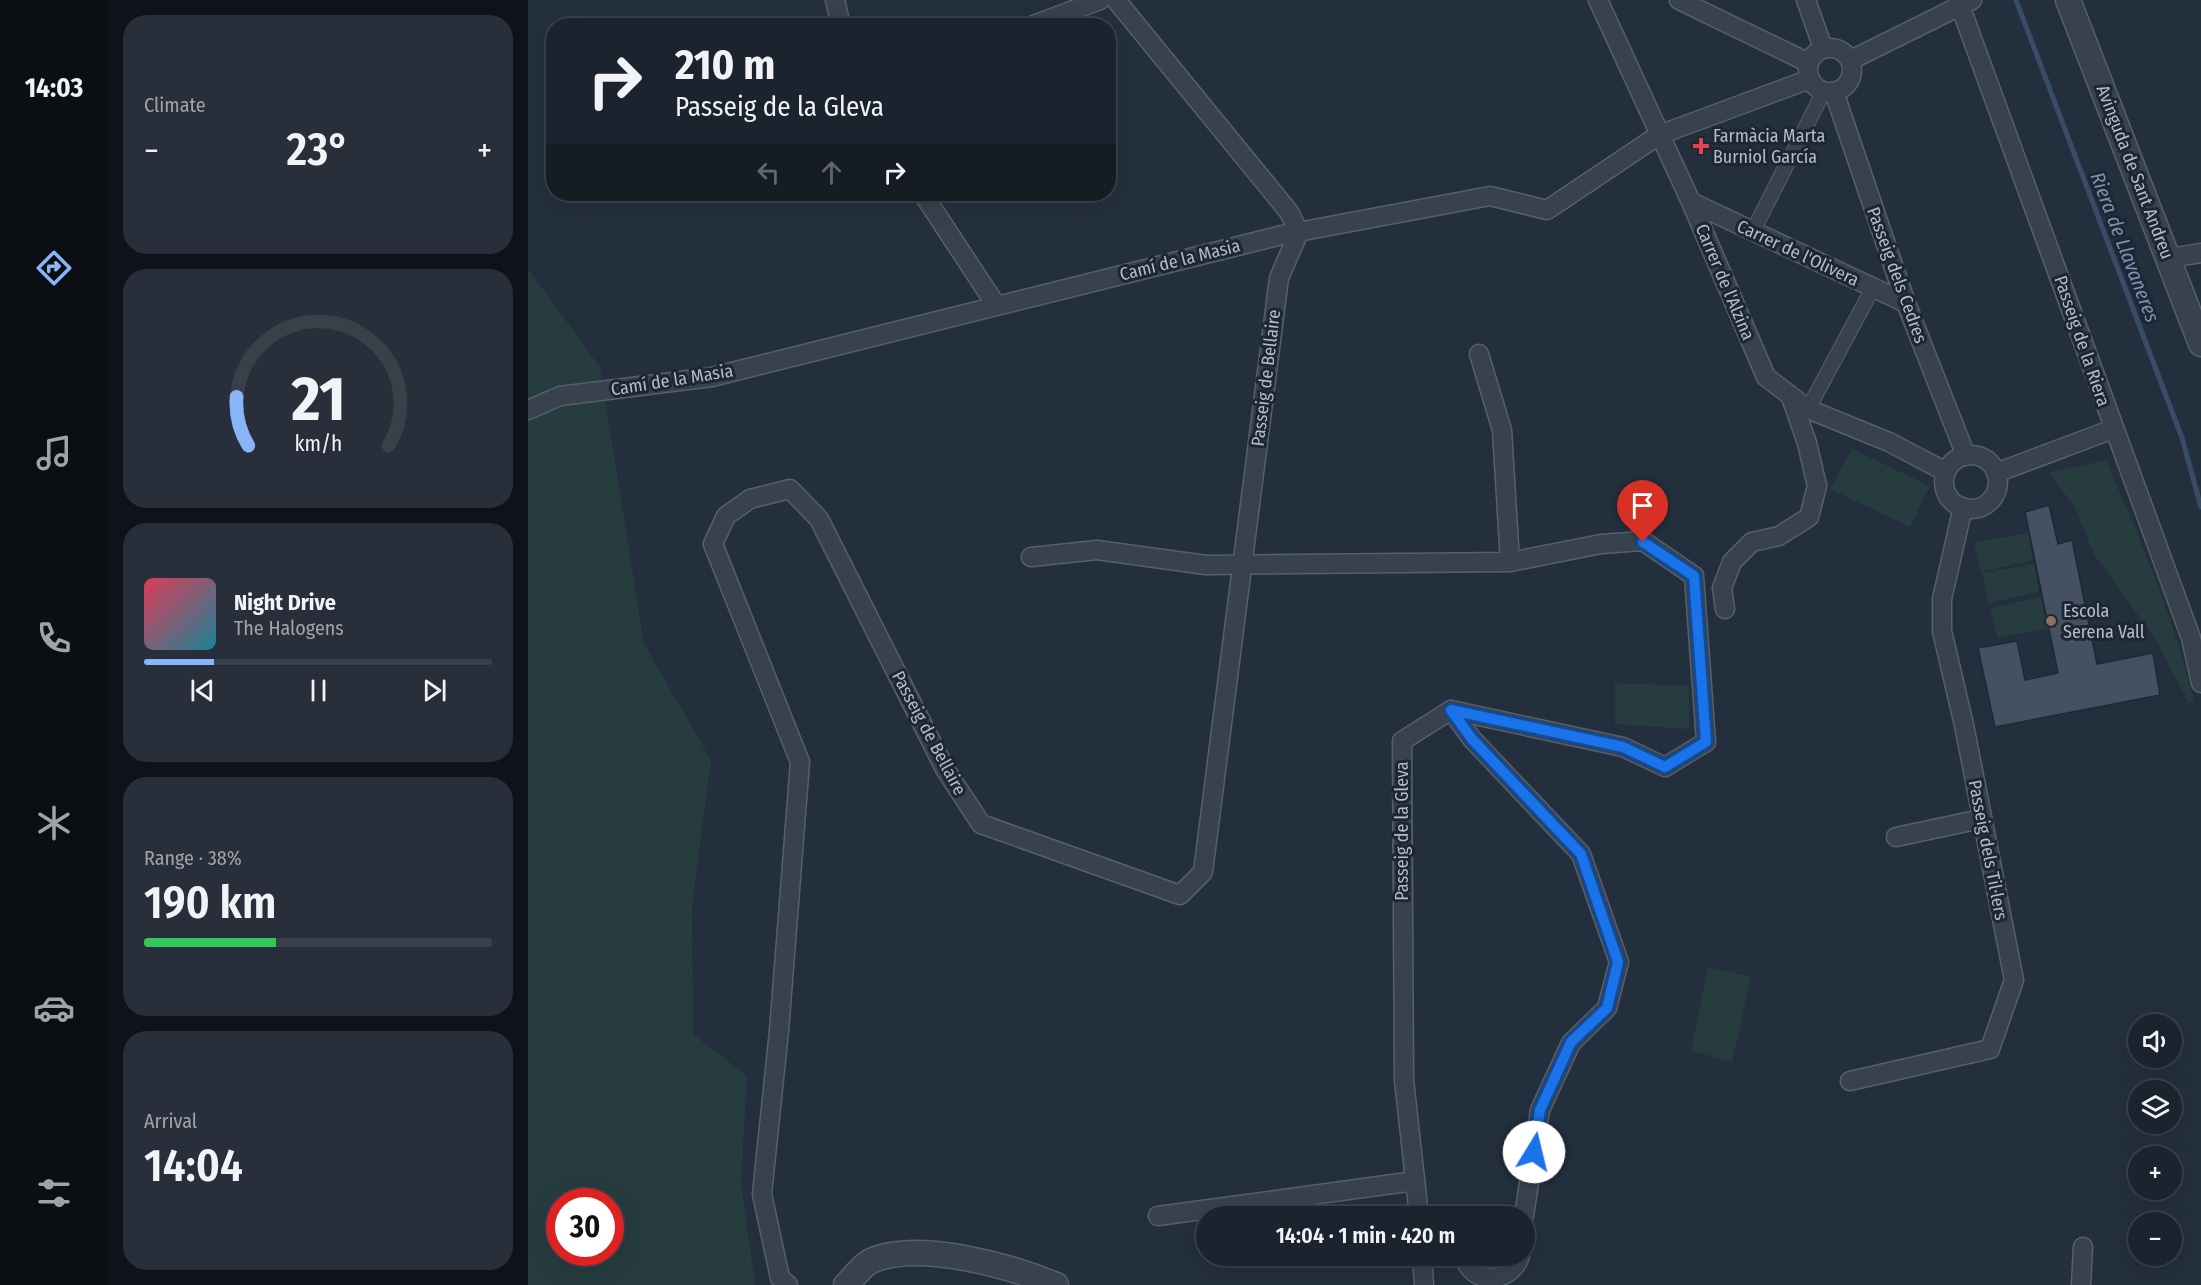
<!DOCTYPE html>
<html lang="en">
<head>
<meta charset="utf-8">
<style>
	:root { --surface:#1b232e; --page:#282f3a; --text:#f1f3f6; --muted:#a0a4aa; --line:#39404a; --accent:#8ab4f8 }
	body { margin:0; font-family:"Fira Sans Condensed",sans-serif; background:var(--page); color:var(--text); height:100vh; display:flex; flex-direction:column; font-size:22px; white-space:nowrap }
	* { box-sizing:border-box; margin:0 }
	p { font-size:20px; color:var(--muted) }
	.icon { flex:none; width:33px; height:33px; fill:none; stroke:currentColor; stroke-width:2; stroke-linecap:round; stroke-linejoin:round }
	.map { position:relative; flex:1; overflow:hidden }
	.details { display:flex; flex-direction:column; gap:15px; padding:15px; background:#0f1319; width:420px }
	.details>* { flex:none }
	.banner { position:absolute; left:18px; top:18px; width:570px; height:183px; border-radius:24px; box-shadow:0 6px 24px #0002,0 0 0 2px var(--line); background:#1b232e; color:var(--text); overflow:hidden }
	.fabs { position:absolute; left:1600px; top:1014px; display:grid; gap:12px }
	.fabs a { display:grid; place-items:center; width:54px; height:54px; border-radius:50%; background:var(--surface); box-shadow:0 6px 24px #0002,0 0 0 2px var(--line); font-size:30px }
	.speed { position:absolute; left:18px; top:1188px; display:flex; gap:12px; font-size:30px; font-weight:700; text-align:center }
	.speed>* { display:grid; place-content:center; width:78px; height:78px; border-radius:50%; background:var(--surface); box-shadow:0 6px 24px #0002,0 0 0 2px var(--line); line-height:1 }
	.speed .limit { border:9px solid #d22; background:#fff; color:#111 }
	.pin { position:absolute; display:grid; place-items:center; width:51px; height:51px; color:#fff; margin:-62px -26px; border-radius:50% 50% 50% 0; rotate:-45deg; box-shadow:0 0 6px #0007 }
	.pin .icon { rotate:45deg }
	.me { position:absolute; width:66px; margin:-33px; rotate:9deg; stroke-linejoin:round; filter:drop-shadow(0 0 4px #0008) }
	.turn { display:flex; align-items:center; gap:21px; height:126px; padding:0 30px; font-size:27px }
	.turn .icon { width:78px; height:78px; stroke-width:2.5 }
	.turn b { display:block; font-size:42px; line-height:51px }
	.lanes { display:flex; align-items:center; height:57px; padding:0 30px; background:#0003; justify-content:center; gap:30px; direction:ltr }
	.lanes .off { opacity:.35 }
	.big { font-size:45px; font-weight:600; line-height:1.1 }
	.details .card { flex:1; display:flex; flex-direction:column; justify-content:center; gap:9px; min-width:0; padding:0 21px; border-radius:24px; background:var(--page) }
	.details .dial { align-items:center; gap:0 }
	.dial svg { height:156px; overflow:visible; fill:none; stroke:var(--line); stroke-width:7; stroke-linecap:round; text-anchor:middle }
	.dial text { fill:var(--text); stroke:none }
	.song { display:flex; align-items:center; gap:18px }
	.cover { width:72px; height:72px; border-radius:9px; background:linear-gradient(135deg,hsl(350 70% 55%),hsl(190 70% 35%)) }
	.played { height:6px; border-radius:3px; background:linear-gradient(90deg,var(--accent) 20%,var(--line) 20%) }
	.keys { display:flex; justify-content:space-around; direction:ltr }
	.heat { display:flex; justify-content:space-between; align-items:center; font-size:33px; direction:ltr }
	.charge { height:9px; border-radius:4px; background:linear-gradient(90deg,#34c759 38%,var(--line) 0) }
	.trip { position:absolute; left:668px; top:1206px; width:339px; height:60px; border-radius:30px; background:var(--surface); box-shadow:0 6px 24px #0002,0 0 0 2px var(--line); font-weight:600; line-height:60px; text-align:center }
	main { display:flex; flex:1; min-height:0 }
	.menu { display:flex; flex-direction:column; width:108px; justify-content:space-around; align-items:center; background:#0b0e12; color:var(--muted) }
	.menu .icon { width:42px; height:42px }
	.menu .on { color:var(--accent) }
	.menu b { font-size:27px; color:var(--text) }
	.map>svg:first-child { display:block }
	.green { fill:#263c3f; fill-rule:evenodd }
	.lines { fill:none; stroke-linecap:round; stroke-linejoin:round }
	.stream { stroke:#394c67; stroke-width:5 }
	.building { fill:#455162; stroke:#1f2835; stroke-width:1.5 }
	.pedestrian-casing { stroke:#565f6c; stroke-width:16 }
	.minor-casing { stroke:#565f6c; stroke-width:21 }
	.tertiary-casing { stroke:#565f6c; stroke-width:27 }
	.pedestrian { stroke:#38414e; stroke-width:14 }
	.minor { stroke:#38414e; stroke-width:18 }
	.tertiary { stroke:#38414e; stroke-width:24 }
	.route-casing { stroke:#114b97; stroke-width:15 }
	.route { stroke:#1a73e8; stroke-width:10 }
	.health-dot { fill:#e0444e; stroke:#1d2633; stroke-width:2 }
	.education-dot { fill:#8d6e63; stroke:#1d2633; stroke-width:2 }
	.labels { text-anchor:middle; dominant-baseline:central; stroke-width:6; stroke-linejoin:round; paint-order:stroke }
	.poi-label { font-size:18px; fill:#b4bcc9; stroke:#1d2633; text-anchor:start }
	.street-label { font-size:18px; fill:#b4bcc9; stroke:#1d2633 }
	.water-label { font-size:20px; font-style:italic; fill:#7c92b1; stroke:#1d2633 }
</style>
</head>
<body>
<main>
<nav class="menu">
<b>14:03</b>
<svg class="icon on" aria-label="directions" viewBox="0 0 24 24"><path d="M12 3l9 9-9 9-9-9zM9 14v-3h6M13 9l2 2-2 2"/></svg>
<svg class="icon" aria-label="music" viewBox="0 0 24 24"><path d="M9 18V5l10-2v13"/><circle cx="6" cy="18" r="3"/><circle cx="16" cy="16" r="3"/></svg>
<svg class="icon" aria-label="phone" viewBox="0 0 24 24"><path d="M5 4h4l2 5-3 2q2 4 5 5l2-3 5 2v4C11 20 4 13 5 4z"/></svg>
<svg class="icon" aria-label="climate" viewBox="0 0 24 24"><path d="M12 3v18M4 7l16 10M4 17L20 7"/></svg>
<svg class="icon" aria-label="car" viewBox="0 0 24 24"><path d="M5 17H2v-5l4-1 3-4h7l3 4 3 1v5h-3M9 17h6M6 11h13"/><circle cx="7" cy="17" r="2"/><circle cx="17" cy="17" r="2"/></svg>
<svg class="icon" aria-label="filters" viewBox="0 0 24 24"><path d="M4 7h16M4 17h16"/><circle cx="9" cy="7" r="2"/><circle cx="15" cy="17" r="2"/></svg>
</nav>
<section class="details">
<div class="card"><p>Climate</p>
<div class="heat"><a>−</a><b class="big">23°</b><a>+</a></div>
</div>
<div class="card dial"><svg viewBox="0 0 100 80">
<path d="M14 69A42 42 0 1 1 86 69"/>
<path d="M14 69A42 42 0 0 1 8 44" stroke="#8ab4f8"/>
<text x="50" y="56" font-size="32" font-weight="700">21</text>
<text x="50" y="72" font-size="11">km/h</text>
</svg></div>
<div class="card">
<div class="song"><i class="cover"></i><div><b>Night Drive</b><p>The Halogens</p></div></div>
<div class="played"></div>
<div class="keys"><svg class="icon" aria-label="previous" viewBox="0 0 24 24"><path d="M18 5L8 12l10 7zM5 5v14"/></svg><svg class="icon" aria-label="pause" viewBox="0 0 24 24"><path d="M8 5v14M16 5v14"/></svg><svg class="icon" aria-label="next" viewBox="0 0 24 24"><path d="M6 5l10 7-10 7zM19 5v14"/></svg></div>
</div>
<div class="card"><p>Range · 38%</p><b class="big">190 km</b><div class="charge"></div></div>
<div class="card"><p>Arrival</p><b class="big">14:04</b></div>
</section>
<div class="map">
<svg width="1673" height="1285" viewBox="0 0 1673 1285">
	<rect width="100%" height="100%" fill="#242f3e"/>
	<g class="green">
		<path d="M0 269 72 367 116 644 183 760 164 906 165 1034 219 1076 213 1182 227 1285H0ZM32 1202H82V1252H32Z"/>
		<path d="M1324 449 1402 486 1382 527 1302 489Z"/>
		<path d="M1578 460C1612 539 1646 617 1666 701L1660 702 1628 640 1566 554 1546 506 1521 473Z"/>
		<path d="M1500 533 1505 560 1453 572 1446 542Z"/>
		<path d="M1506 564 1511 592 1461 603 1454 573Z"/>
		<path d="M1513 597 1519 628 1470 638 1462 608Z"/>
		<path d="M1087 683 1161 686V729L1087 724Z"/>
		<path d="M1180 967 1223 977 1204 1062 1163 1051Z"/>
	</g>
	<g class="lines">
		<path class="stream" d="M1488 0 1654 438 1673 507"/>
	</g>
	<path class="building" d="M1521 505 1530 544 1544 540 1569 664 1625 653 1632 695 1467 727 1450 648 1489 641 1497 680 1530 673 1497 512Z"/>
	<g class="lines">
		<defs>
			<g id="pedestrian">
				<path d="M1225 231 1296 91"/>
				<path d="M1280 409 1345 288"/>
			</g>
			<g id="minor">
				<path d="M307 0 313 26"/>
				<path d="M1070 0 1163 202 1238 377 1280 409 1361 442 1418 472"/>
				<path d="M1151 0 1281 63"/>
				<path d="M1278 0 1295 48"/>
				<path d="M1430 0 1663 638 1673 683"/>
				<path d="M503 26 572 0"/>
				<circle cx="1302" cy="70" r="22"/>
				<path d="M1323 60 1444 0"/>
				<path d="M1306 92 1378 303 1438 456"/>
				<path d="M395 194 468 305"/>
				<path d="M1163 202 1378 303"/>
				<path d="M1641 258 1673 253"/>
				<path d="M951 354 974 430 982 562"/>
				<path d="M0 410 32 396 184 377 754 235 962 196 1019 210 1131 135 1282 79"/>
				<circle cx="1443" cy="482" r="27"/>
				<path d="M1468 473 1585 429"/>
				<path d="M503 557 569 550 678 565 982 562 1073 544 1115 541 1166 576 1178 742 1137 767 1095 747 923 710 874 741 876 1080 891 1216"/>
				<path d="M1197 609 1194 588 1204 562 1224 542 1251 536 1281 517 1289 486 1279 443 1263 397"/>
				<path d="M923 710 944 739 1053 854 1091 962 1079 1008 1043 1043 1012 1110 996 1216"/>
				<path d="M1368 837 1453 819"/>
				<path d="M1322 1081 1462 1049 1486 980 1436 725 1414 631V599L1435 507"/>
				<path d="M630 1216 887 1181"/>
				<path d="M894 1256 896 1285"/>
				<path d="M936 1256C943 1285 982 1285 992 1256"/>
				<path d="M260 1285 252 1278 234 1194 251 1031 272 762 185 544 198 516 222 499 262 489 291 519 417 769 453 824 652 895 675 872 751 278 771 232 761 212 588 0"/>
				<path d="M1553 1285 1555 1247"/>
			</g>
			<g id="tertiary">
				<path d="M1540 0 1673 344"/>
				<path d="M318 1285C325 1278 333 1267 341 1262 388 1239 482 1266 528 1285"/>
			</g>
		</defs>
		<use href="#pedestrian" class="pedestrian-casing"/>
		<use href="#minor" class="minor-casing"/>
		<use href="#tertiary" class="tertiary-casing"/>
		<use href="#pedestrian" class="pedestrian"/>
		<use href="#minor" class="minor"/>
		<use href="#tertiary" class="tertiary"/>
	</g>
	<g class="lines">
		<defs>
			<path id="route" d="M1006 1152 1012 1110 1043 1042 1079 1008 1090 962 1053 854 944 739 923 710 1095 747 1137 767 1178 742 1166 576 1115 542"/>
		</defs>
		<use href="#route" class="route-casing"/>
		<use href="#route" class="route"/>
	</g>
	<path class="health-dot" d="M1170 137h6v6h6v6h-6v6h-6v-6h-6v-6h6z"/>
	<circle class="education-dot" cx="1523" cy="621" r="6"/>
	<g class="labels">
		<g class="poi-label">
			<text x="1185" y="136">Farmàcia Marta<tspan x="1185" dy="21">Burniol García</tspan></text>
			<text x="1535" y="611">Escola<tspan x="1535" dy="21">Serena Vall</tspan></text>
		</g>
		<g class="street-label">
			<text transform="translate(1607 172) rotate(69)">Avinguda de Sant Andreu</text>
			<text transform="translate(1270 253) rotate(25)">Carrer de l'Olivera</text>
			<text transform="translate(652 260) rotate(-14)">Camí de la Masia</text>
			<text transform="translate(1369 275) rotate(70)">Passeig dels Cedres</text>
			<text transform="translate(1197 282) rotate(67)">Carrer de l'Alzina</text>
			<text transform="translate(1554 341) rotate(71)">Passeig de la Riera</text>
			<text transform="translate(738 378) rotate(-83)">Passeig de Bellaire</text>
			<text transform="translate(144 380) rotate(-9)">Camí de la Masia</text>
			<text transform="translate(401 733) rotate(62)">Passeig de Bellaire</text>
			<text transform="translate(874 831) rotate(-90)">Passeig de la Gleva</text>
			<text transform="translate(1460 850) rotate(79)">Passeig dels Til·lers</text>
		</g>
		<g class="water-label">
			<text transform="translate(1597 247) rotate(69)">Riera de Llavaneres</text>
		</g>
	</g>
</svg>
<div class="fabs">
<a><svg class="icon" aria-label="sound" viewBox="0 0 24 24"><path d="M4 9h4l5-4v14l-5-4H4zM17 9q2 3 0 6"/></svg></a>
<a><svg class="icon" aria-label="layers" viewBox="0 0 24 24"><path d="M12 4l9 5-9 5-9-5zM3 14l9 5 9-5"/></svg></a>
<a>+</a>
<a>−</a>
</div>
<div class="speed"><div class="limit">30</div></div>
<div class="pin" style="left:1115px;top:542px;background:#d93025"><svg class="icon" aria-label="arrive" viewBox="0 0 24 24"><path d="M6 21V4h12l-3 4 3 4H6"/></svg></div>
<svg class="me" style="left:1006px;top:1152px" viewBox="-20 -20 40 40"><circle r="19" fill="#fff"/><path d="M0-13L10 11 0 6-10 11z" fill="#1a73e8"/></svg>
<div class="trip">14:04 · 1 min · 420 m</div>
<div class="banner">
<div class="turn"><svg class="icon" aria-label="right" viewBox="0 0 24 24"><path d="M7 20v-9h11M14 6l5 5-5 5"/></svg><div><b>210 m</b>Passeig de la Gleva</div></div>
<div class="lanes"><svg class="icon off" aria-label="left" viewBox="0 0 24 24"><path d="M17 20v-9H6M10 6l-5 5 5 5"/></svg><svg class="icon off" aria-label="ahead" viewBox="0 0 24 24"><path d="M12 20V5M6 11l6-6 6 6"/></svg><svg class="icon" aria-label="right" viewBox="0 0 24 24"><path d="M7 20v-9h11M14 6l5 5-5 5"/></svg></div>
</div>
</div>
</main>
</body>
</html>
